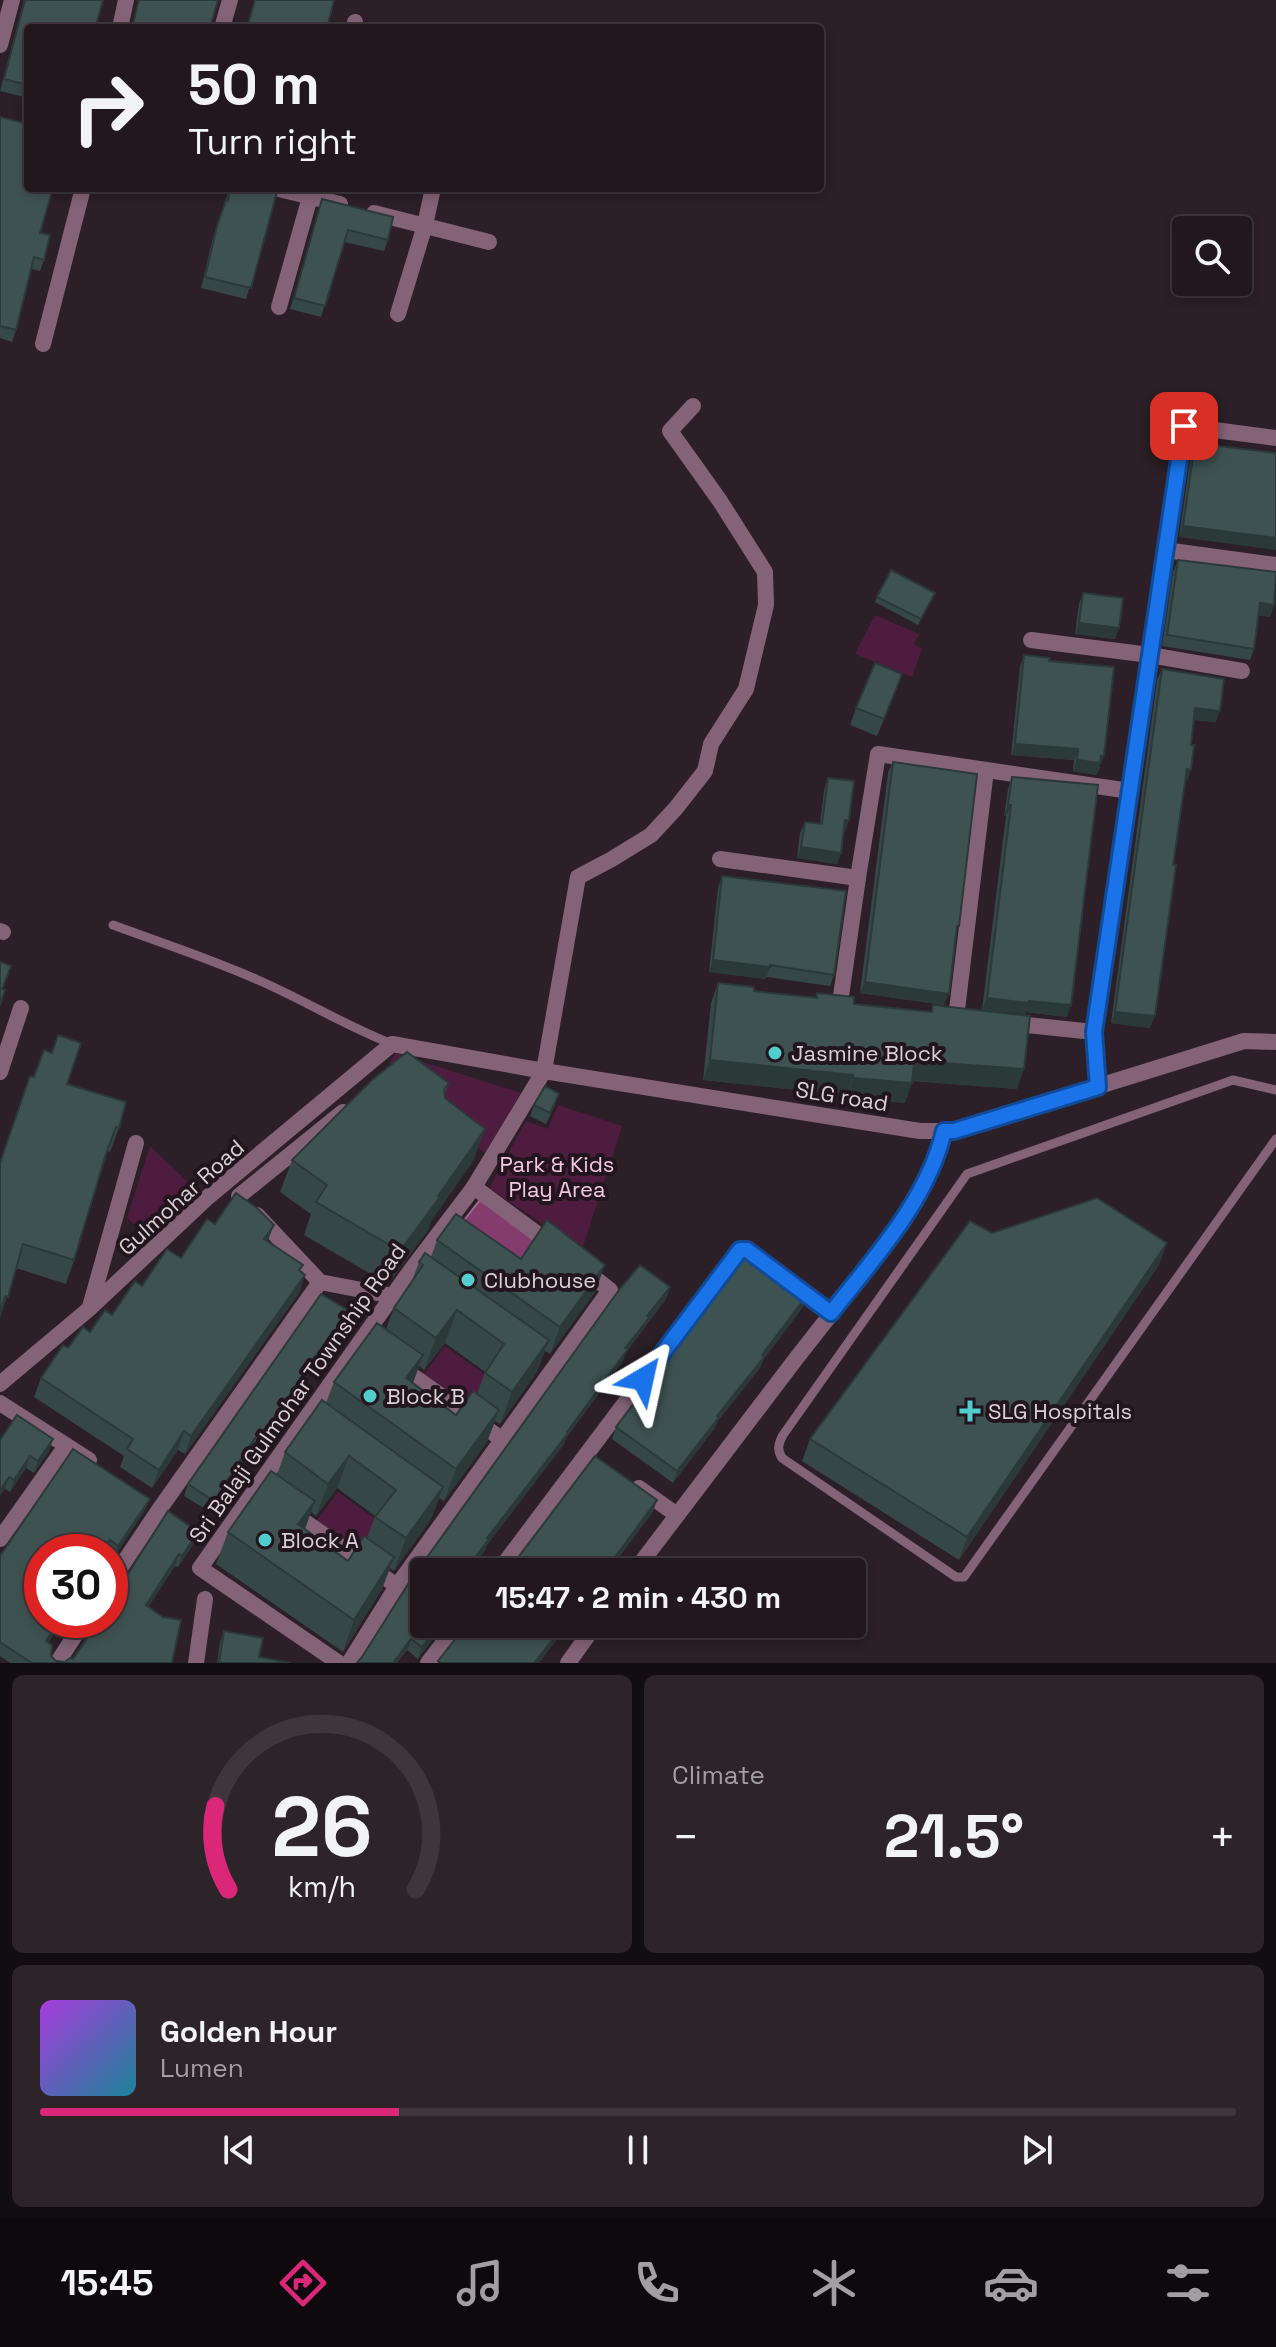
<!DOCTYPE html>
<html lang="en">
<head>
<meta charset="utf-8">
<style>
	:root { --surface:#21171d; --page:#2d242a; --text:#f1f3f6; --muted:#a29fa4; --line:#3e363b; --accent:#db2777 }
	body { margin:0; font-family:"Space Grotesk",sans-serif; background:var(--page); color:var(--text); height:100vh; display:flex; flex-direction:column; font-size:30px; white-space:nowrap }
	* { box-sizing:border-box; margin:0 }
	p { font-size:26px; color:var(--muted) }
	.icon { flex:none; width:44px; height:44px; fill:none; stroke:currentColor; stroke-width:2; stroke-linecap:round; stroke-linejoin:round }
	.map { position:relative; height:1663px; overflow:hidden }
	.details { display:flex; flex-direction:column; gap:12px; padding:12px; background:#120d10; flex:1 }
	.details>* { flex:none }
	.hud { position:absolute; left:24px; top:24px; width:800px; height:168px; border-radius:8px; box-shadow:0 4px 12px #0003,0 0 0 2px var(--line); background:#21171d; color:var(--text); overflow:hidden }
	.fabs { position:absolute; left:1172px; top:216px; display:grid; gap:16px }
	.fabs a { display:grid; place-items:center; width:80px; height:80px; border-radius:8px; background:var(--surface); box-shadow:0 4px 12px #0003,0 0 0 2px var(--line); font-size:40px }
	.speed { position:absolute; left:24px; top:1534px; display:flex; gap:16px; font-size:40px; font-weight:700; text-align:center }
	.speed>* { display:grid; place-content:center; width:104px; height:104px; border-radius:50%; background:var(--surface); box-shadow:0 4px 12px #0003,0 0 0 2px var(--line); line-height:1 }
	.speed .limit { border:12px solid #d22; background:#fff; color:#111 }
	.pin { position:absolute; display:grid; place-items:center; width:68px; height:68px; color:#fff; margin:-34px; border-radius:16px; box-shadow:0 4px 12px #0006 }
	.me { position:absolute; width:88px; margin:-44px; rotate:36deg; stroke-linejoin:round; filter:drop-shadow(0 0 6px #0008) }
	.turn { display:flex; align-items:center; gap:28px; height:168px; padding:0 32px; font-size:36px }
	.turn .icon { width:104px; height:104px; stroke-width:2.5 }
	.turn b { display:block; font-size:56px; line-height:68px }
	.big { font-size:60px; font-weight:700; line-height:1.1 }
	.details .tile { flex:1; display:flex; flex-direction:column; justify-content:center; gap:12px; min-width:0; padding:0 28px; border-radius:12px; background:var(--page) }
	.details .dial { align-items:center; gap:0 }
	.dial svg { height:208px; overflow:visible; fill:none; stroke:var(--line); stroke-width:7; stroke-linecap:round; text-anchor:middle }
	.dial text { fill:var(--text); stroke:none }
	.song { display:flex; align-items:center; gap:24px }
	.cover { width:96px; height:96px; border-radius:12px; background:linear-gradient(135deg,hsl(280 70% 55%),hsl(190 70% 35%)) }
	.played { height:8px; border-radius:4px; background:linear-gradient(90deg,var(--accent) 30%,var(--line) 30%) }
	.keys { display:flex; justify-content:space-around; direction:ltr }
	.heat { display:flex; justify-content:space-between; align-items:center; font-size:44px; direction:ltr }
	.details .tiles { flex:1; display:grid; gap:12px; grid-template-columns:1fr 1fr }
	.tile:last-child { grid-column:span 2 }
	.trip { position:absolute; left:410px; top:1558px; width:456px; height:80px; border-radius:8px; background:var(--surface); box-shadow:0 4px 12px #0003,0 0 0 2px var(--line); font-weight:700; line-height:80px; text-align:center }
	.menu { display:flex; height:128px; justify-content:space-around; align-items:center; background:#0d090c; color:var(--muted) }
	.menu .icon { width:56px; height:56px }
	.menu .current { color:var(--accent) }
	.menu b { font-size:36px; color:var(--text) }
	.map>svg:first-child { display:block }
	.green { fill:#4e1c3f }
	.water { fill:#843b6d; stroke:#9e688c; stroke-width:2 }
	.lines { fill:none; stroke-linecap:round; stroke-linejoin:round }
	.lane { stroke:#846277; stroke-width:9 }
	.street { stroke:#846277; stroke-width:16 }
	.wall { fill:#364747; fill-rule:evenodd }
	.shaded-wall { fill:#2c3939 }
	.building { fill:#3f5252; stroke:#2c3939; stroke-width:2 }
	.route-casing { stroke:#114b97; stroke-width:20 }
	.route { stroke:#1a73e8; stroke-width:14 }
	.poi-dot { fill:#52cdce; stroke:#22151d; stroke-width:3 }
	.labels { text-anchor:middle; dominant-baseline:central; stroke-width:8; stroke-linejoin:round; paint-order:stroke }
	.poi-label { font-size:22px; fill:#dad1d6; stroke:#22151d; text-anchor:start }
	.street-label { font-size:22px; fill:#dad1d6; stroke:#22151d }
	.park-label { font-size:22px; fill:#f4c8e3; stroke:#22151d }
</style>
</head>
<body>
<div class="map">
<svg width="1276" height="1663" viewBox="0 0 1276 1663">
	<rect width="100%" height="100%" fill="#2c1f27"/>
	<g class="green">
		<path d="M875 615 919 634 914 644 922 649 912 677 855 654Z"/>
		<path d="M395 1053 521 1093 485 1153 449 1125 458 1113 389 1063Z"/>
		<path d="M558 1105 622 1126 582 1250 489 1188 526 1121 548 1129Z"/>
		<path d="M150 1146 196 1190 147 1235 127 1218Z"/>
		<path d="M445 1346 489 1377 466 1409 421 1378Z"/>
		<path d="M338 1492 381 1523 357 1553 314 1524Z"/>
	</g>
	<path class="water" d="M480 1200 537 1242 508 1280 451 1237Z"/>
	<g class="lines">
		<g class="lane">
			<path d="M113 925C162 943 211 959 258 980 304 1000 346 1026 392 1044"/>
			<path d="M1276 1090 1233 1080 967 1174 783 1435C778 1444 777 1450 782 1458L956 1577H964L1276 1139"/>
		</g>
		<g class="street">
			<path d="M120 28 126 0"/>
			<path d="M222 28 230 0"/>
			<path d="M354 28 355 22"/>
			<path d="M0 45 12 0"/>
			<path d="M275 188 340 204"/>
			<path d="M374 213 489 242"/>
			<path d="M279 307 312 190"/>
			<path d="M398 314 425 225 433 188"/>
			<path d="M43 344 83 188"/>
			<path d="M1165 550 1276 565"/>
			<path d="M1031 640 1150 655 1242 671"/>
			<path d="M720 859 858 878 840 1003"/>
			<path d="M858 878 878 754 1130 791"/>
			<path d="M0 931 3 932"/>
			<path d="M965 1019 956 1018 986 770"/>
			<path d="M1008 1023 1094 1032"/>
			<path d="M0 1072 21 1008"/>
			<path d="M1098 1087 1094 1032 1184 426 1276 438"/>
			<path d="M474 1187 555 1247"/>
			<path d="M239 1196 343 1112"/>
			<path d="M257 1215 320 1282 393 1296"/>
			<path d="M90 1307 136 1143"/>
			<path d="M399 1366 503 1440"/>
			<path d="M0 1384 89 1309 208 1197 392 1044 544 1071 920 1131H954L1244 1041 1276 1042"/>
			<path d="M0 1403 89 1460"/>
			<path d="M639 1488 677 1515"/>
			<path d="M291 1512 397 1586"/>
			<path d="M0 1539 66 1446"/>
			<path d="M498 1572 740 1250H747L831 1313"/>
			<path d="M634 1572 795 1360 886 1244 931 1171 937 1157 944 1131"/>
			<path d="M110 1583 161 1507 320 1282"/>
			<path d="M57 1663 85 1620"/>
			<path d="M196 1663 205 1599"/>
			<path d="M339 1663 200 1568 411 1270 474 1187 544 1071 578 877 612 859 651 835 676 808 705 771 711 744 746 689 766 605 765 572 720 501 670 431 693 406"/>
			<path d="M349 1663 397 1586 610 1290 583 1269"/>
			<path d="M428 1663 458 1624"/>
			<path d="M568 1663 596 1624"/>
		</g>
	</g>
	<g class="wall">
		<path d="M24 0H103L28 28V98L0 91Z"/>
		<path d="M0 117 40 233 44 260 40 271 31 269 16 330 12 342 0 338Z"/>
		<path d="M229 188H278L246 299 201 288 213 237 226 200Z"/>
		<path d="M374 188H401L399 194Z"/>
		<path d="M322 199 388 240 384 251 344 242 321 317 290 309Z"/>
		<path d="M1195 443 1276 453 1179 537 1191 454Z"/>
		<path d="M1178 560 1274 605 1270 617 1258 615 1254 649 1250 660 1162 646 1173 572Z"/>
		<path d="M935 593 918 625 875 602 877 597Z"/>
		<path d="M1083 593 1119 628 1115 639 1075 634 1079 604Z"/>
		<path d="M1024 655 1049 661 1100 768 1096 775 1073 771 1074 760 1011 755 1020 667Z"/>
		<path d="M1162 669 1216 722 1194 720 1187 781H1185L1150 1028 1111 1023 1157 680Z"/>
		<path d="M896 691 877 736 850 725 856 708Z"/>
		<path d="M893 762 956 933 944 1005 860 993 888 773Z"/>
		<path d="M1012 777 1067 1017 1026 1012 1025 1014 982 1010 1006 816H1004L1008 789Z"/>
		<path d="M828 778 845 832 844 831 841 853 837 864 797 858 800 833 805 822 820 824 824 790Z"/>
		<path d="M722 876 834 975 830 986 767 977 766 979 709 972 718 888Z"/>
		<path d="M718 983 754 991 816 997 817 993 854 1004 931 1012 933 1005 1017 1089 912 1081 905 1103 846 1097V1095L703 1080 711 1003Z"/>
		<path d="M449 1083 445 1094V1098L485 1129 473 1161 431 1221 428 1230 388 1284 304 1235 311 1214 280 1192 292 1160Z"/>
		<path d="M67 1084 119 1128 110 1152 107 1151 74 1260 66 1284 16 1268 0 1318V1162Z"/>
		<path d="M534 1105H555L546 1124 530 1116Z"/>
		<path d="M437 1240 521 1259 595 1292 550 1354 545 1351 537 1372 500 1424 495 1421 487 1442 444 1501 439 1498 431 1519 394 1571 390 1568 382 1589 343 1652 216 1564 228 1532 277 1475 285 1452 326 1403 334 1382 386 1329 394 1308 412 1281 419 1262 431 1257ZM445 1343 485 1372 477 1394 456 1415 413 1383 419 1366 424 1370ZM337 1488 375 1516 367 1538 348 1561 305 1529 311 1512 316 1516Z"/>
		<path d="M268 1242 303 1265 300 1271 305 1275 299 1293 185 1454 178 1450 152 1488 120 1467 124 1456 34 1397 41 1378 68 1348 112 1315 142 1286 181 1258Z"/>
		<path d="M640 1265 670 1287 666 1299 626 1352 623 1361 566 1438 564 1444 487 1545 485 1550 469 1572H424V1624H444L418 1659 407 1650 397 1663H357L362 1657 410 1581 619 1290Z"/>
		<path d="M1159 1265 959 1560 802 1461 810 1439Z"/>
		<path d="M803 1307 763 1360 760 1368 717 1422 714 1429 673 1483 612 1439 616 1427Z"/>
		<path d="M349 1311 344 1323 254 1452 251 1450 210 1512 184 1496 188 1484Z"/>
		<path d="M0 1440 49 1451 34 1473 26 1468 10 1492 5 1489Z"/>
		<path d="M150 1499 145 1510 114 1557 110 1554V1552H42V1620H72L65 1630 59 1626 48 1643 51 1656 56 1661 65 1662 73 1659 84 1642 88 1631 110 1620V1602L194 1543 178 1567 175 1566 148 1607 172 1663H10L0 1656V1556Z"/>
		<path d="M224 1631 259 1657 291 1663H217L220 1642Z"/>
	</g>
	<g class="shaded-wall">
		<path d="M1183 526 1276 538V550L1179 537Z"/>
		<path d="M1260 603 1274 605 1270 617 1256 615Z"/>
		<path d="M1079 623 1119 628 1115 639 1075 634Z"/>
		<path d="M1195 708 1220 711 1216 722 1191 719Z"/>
		<path d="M1015 744 1078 749 1074 760 1011 755Z"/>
		<path d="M1101 756H1104L1096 775 1073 771 1077 760Z"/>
		<path d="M1187 769 1191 770 1187 781H1183Z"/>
		<path d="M1008 805H1011L1006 816H1004Z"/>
		<path d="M845 820H849L845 832 841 831Z"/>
		<path d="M801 847 841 853 837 864 797 858Z"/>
		<path d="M713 960 770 967 766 979 709 972Z"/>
		<path d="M865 982 949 994 944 1005 860 993Z"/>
		<path d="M987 998 1029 1001 1071 1005 1067 1017 1026 1012 1025 1014 982 1010Z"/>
		<path d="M1115 1012 1155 1016 1150 1028 1111 1023Z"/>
		<path d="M710 1060 853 1075 846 1095 703 1080Z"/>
		<path d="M914 1061 1024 1069 1017 1089 907 1080Z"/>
		<path d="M853 1078 912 1083 905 1103 846 1097Z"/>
		<path d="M485 1129 473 1161 431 1221 428 1230 388 1284 400 1251Z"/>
		<path d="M274 1225 267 1243 264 1239Z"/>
		<path d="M1167 1243 1159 1265 959 1560 967 1537Z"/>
		<path d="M605 1265 595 1292 550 1354 560 1327Z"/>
		<path d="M305 1275 299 1293 185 1454 191 1436Z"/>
		<path d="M670 1287 666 1299 646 1324 644 1329 626 1352 623 1361 566 1438 564 1444 487 1545 485 1550 468 1572H464L487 1538 567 1432 647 1316Z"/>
		<path d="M807 1295 803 1307 763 1360 760 1368 717 1422 714 1429 673 1483 677 1471Z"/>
		<path d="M457 1310 445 1343 424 1370 436 1338Z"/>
		<path d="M349 1311 344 1323 254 1452 258 1440Z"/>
		<path d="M549 1340 537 1372 500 1424 512 1392Z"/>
		<path d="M423 1355 411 1388 406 1378Z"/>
		<path d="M499 1410 487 1442 444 1501 456 1469Z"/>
		<path d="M184 1431 178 1450 152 1488 159 1470Z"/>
		<path d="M255 1438 251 1450 210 1512 214 1501Z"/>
		<path d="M53 1439 49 1451 34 1473 38 1461Z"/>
		<path d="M30 1456 26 1468 10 1492 14 1480Z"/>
		<path d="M349 1456 337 1488 316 1516 328 1484Z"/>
		<path d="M9 1477 5 1489 0 1496V1490Z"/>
		<path d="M443 1487 431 1519 394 1571 406 1538Z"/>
		<path d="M150 1499 145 1510 114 1557 118 1546Z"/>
		<path d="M657 1500 653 1512 608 1572H604Z"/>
		<path d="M315 1501 303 1534 298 1524Z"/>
		<path d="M198 1532 194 1543 178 1567 182 1556Z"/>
		<path d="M179 1554 175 1566 142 1617 146 1605Z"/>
		<path d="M394 1557 382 1589 343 1652 354 1620Z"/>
		<path d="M60 1620H61L59 1626 41 1653 46 1641Z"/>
		<path d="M440 1624H444L418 1659 422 1647Z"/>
		<path d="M565 1624H569L539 1663H534Z"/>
		<path d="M411 1639 407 1650 397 1663H393Z"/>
	</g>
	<g class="building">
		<path d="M25 0H103L95 28H28V85L4 79Z"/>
		<path d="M139 0H218L210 28H132Z"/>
		<path d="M255 0H334L327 28H247Z"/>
		<path d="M0 117 28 124V188H53L40 233 50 235 44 260 34 257 16 330 0 326Z"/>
		<path d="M230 188H278L251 288 205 277 217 226 226 200 228 201Z"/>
		<path d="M322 199 393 217 388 240 348 230 325 306 294 298Z"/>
		<path d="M1195 443 1276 453V538L1183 526Z"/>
		<path d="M1178 560 1276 572 1274 605 1260 603 1254 649 1167 635Z"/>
		<path d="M891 570 935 593 921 619 877 597Z"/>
		<path d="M1083 593 1123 598 1119 628 1079 623Z"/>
		<path d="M1024 655 1050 658 1049 661 1114 667 1104 756H1101L1100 763 1077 760 1078 749 1015 744Z"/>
		<path d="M875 663 902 674 884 719 856 708Z"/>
		<path d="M1162 669 1224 679 1220 711 1195 708 1191 745H1194L1191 770 1187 769 1183 796 1173 865H1176L1155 1016 1115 1012Z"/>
		<path d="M893 762 977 774 959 926H957L949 994 865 982Z"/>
		<path d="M1012 777 1098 785 1071 1005 1029 1001V1003L987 998 1011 805H1008Z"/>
		<path d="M828 778 854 781 849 820H845L841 853 801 847 805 822 822 824Z"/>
		<path d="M722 876 846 891 834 975 770 965V967L713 960Z"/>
		<path d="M0 962 11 966 2 989 5 990 0 1005Z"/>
		<path d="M718 983 754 987V991L817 998V993L854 997V1004L932 1012 933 1005 1030 1016 1024 1069 914 1061 912 1083 853 1078V1075L710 1060Z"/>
		<path d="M58 1035 81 1043 67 1084 126 1102 119 1128 116 1127 106 1154 74 1260 23 1244 8 1297 5 1296 0 1314V1163L30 1076 34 1077 44 1050 52 1053Z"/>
		<path d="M407 1052 449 1083 444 1090 445 1098 485 1129 438 1196 440 1197 400 1251 316 1202 327 1185 292 1160 372 1080Z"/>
		<path d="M545 1086 559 1094 550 1113 534 1105Z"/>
		<path d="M236 1193 257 1208 274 1225 264 1239 303 1265 299 1270 305 1275 191 1436 184 1431 159 1470 127 1449 133 1439 41 1378 63 1345 68 1348 83 1327 90 1332 105 1310 112 1315 135 1281 142 1286 167 1249 181 1258 207 1219 215 1224Z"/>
		<path d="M1097 1198 1167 1243 967 1537 810 1439 970 1221 992 1233Z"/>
		<path d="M456 1214 521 1259 547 1220 605 1265 560 1327 437 1240Z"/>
		<path d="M748 1252 807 1295 762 1355 764 1357 717 1416 719 1417 677 1471 616 1427Z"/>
		<path d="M425 1253 549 1340 512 1392 485 1373 504 1344 457 1310 436 1338 394 1308 423 1265 419 1262Z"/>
		<path d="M640 1265 670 1287 647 1316 649 1318 625 1348 628 1349 567 1432 568 1433 487 1538 489 1539 464 1572H424V1624H440L422 1647 411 1639 393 1663H357L362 1657 410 1581 619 1290Z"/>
		<path d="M321 1294 349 1311 258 1440 255 1438 214 1501 188 1484Z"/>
		<path d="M377 1323 423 1355 406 1378 456 1415 473 1391 499 1410 456 1469 334 1382Z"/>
		<path d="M322 1400 443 1487 406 1538 375 1517 396 1490 349 1456 328 1484 285 1452Z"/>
		<path d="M17 1415 53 1439 38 1461 30 1456 14 1480 9 1477 0 1490V1440Z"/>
		<path d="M73 1449 150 1499 118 1546 110 1540 102 1552H42V1620H60L46 1641 52 1645 51 1656 56 1661 65 1662 70 1658 73 1659 90 1634 88 1631 94 1620H110V1602L168 1511 198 1532 182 1556 179 1554 146 1605 163 1617 181 1620 172 1663H32L0 1642V1556Z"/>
		<path d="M595 1456 657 1500 604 1572H507Z"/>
		<path d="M271 1471 315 1501 298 1524 348 1561 364 1536 394 1557 354 1620 228 1532Z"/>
		<path d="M467 1624H565L534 1663H441L438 1661Z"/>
		<path d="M224 1631 263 1638 259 1657 291 1663H219Z"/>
	</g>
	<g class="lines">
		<defs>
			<path id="route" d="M643 1379 740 1250H747L831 1313C874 1258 927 1201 944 1131H954L1098 1087 1094 1032 1184 426"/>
		</defs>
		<use href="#route" class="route-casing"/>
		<use href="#route" class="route"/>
	</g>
	<g class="poi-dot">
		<circle cx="775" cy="1053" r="8"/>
		<circle cx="468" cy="1280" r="8"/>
		<circle cx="370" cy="1396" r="8"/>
		<path d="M966 1399h8v8h8v8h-8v8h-8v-8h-8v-8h8z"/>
		<circle cx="265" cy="1540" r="8"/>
	</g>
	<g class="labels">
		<g class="poi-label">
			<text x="791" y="1053">Jasmine Block</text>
			<text x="484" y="1280">Clubhouse</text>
			<text x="386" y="1396">Block B</text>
			<text x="988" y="1411">SLG Hospitals</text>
			<text x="281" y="1540">Block A</text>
		</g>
		<g class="street-label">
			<text transform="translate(842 1096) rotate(9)">SLG road</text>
			<text transform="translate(181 1197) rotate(-42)">Gulmohar Road</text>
			<text transform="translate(297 1393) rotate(-55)">Sri Balaji Gulmohar Township Road</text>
		</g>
		<g class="park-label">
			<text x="557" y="1164">Park &amp; Kids<tspan x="557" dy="25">Play Area</tspan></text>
		</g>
	</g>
</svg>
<div class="fabs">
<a><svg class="icon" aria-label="search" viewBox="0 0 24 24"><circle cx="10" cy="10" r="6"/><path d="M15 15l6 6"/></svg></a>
</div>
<div class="speed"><div class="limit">30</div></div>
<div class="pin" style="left:1184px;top:426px;background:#d93025"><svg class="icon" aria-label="arrive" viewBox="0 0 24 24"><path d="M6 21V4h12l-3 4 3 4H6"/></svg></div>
<svg class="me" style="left:643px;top:1379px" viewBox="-20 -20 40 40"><path d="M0-17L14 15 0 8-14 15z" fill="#1a73e8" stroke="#fff" stroke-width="4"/></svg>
<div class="trip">15:47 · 2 min · 430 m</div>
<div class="hud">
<div class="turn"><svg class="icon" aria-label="right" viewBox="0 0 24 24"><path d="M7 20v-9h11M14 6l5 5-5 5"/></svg><div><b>50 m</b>Turn right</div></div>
</div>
</div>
<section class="details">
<div class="tiles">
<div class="tile dial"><svg viewBox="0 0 100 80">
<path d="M14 69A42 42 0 1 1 86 69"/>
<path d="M14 69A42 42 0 0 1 9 37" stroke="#db2777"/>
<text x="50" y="56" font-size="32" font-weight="700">26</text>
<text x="50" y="72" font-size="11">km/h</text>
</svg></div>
<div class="tile"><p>Climate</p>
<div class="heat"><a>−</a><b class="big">21.5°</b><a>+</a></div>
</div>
<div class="tile">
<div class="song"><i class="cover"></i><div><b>Golden Hour</b><p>Lumen</p></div></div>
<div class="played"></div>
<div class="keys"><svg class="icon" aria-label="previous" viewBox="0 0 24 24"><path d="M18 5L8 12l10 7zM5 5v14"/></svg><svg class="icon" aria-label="pause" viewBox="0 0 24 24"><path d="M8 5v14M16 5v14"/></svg><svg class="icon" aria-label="next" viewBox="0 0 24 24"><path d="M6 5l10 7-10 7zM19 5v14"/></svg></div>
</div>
</div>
</section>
<nav class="menu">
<b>15:45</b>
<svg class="icon current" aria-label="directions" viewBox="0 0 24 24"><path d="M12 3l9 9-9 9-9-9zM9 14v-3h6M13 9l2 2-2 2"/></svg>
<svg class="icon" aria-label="music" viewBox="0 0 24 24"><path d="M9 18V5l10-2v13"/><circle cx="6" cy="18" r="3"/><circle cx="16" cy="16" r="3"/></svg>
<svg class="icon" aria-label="phone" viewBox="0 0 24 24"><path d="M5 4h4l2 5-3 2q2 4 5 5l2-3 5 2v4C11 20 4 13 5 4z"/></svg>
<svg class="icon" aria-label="climate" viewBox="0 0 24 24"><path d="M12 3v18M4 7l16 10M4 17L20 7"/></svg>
<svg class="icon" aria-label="car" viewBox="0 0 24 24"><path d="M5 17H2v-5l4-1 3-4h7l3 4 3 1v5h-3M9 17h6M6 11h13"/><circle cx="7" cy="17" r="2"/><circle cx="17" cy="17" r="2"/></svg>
<svg class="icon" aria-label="filters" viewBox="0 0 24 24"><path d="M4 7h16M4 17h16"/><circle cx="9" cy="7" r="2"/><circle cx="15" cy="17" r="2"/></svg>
</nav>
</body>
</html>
